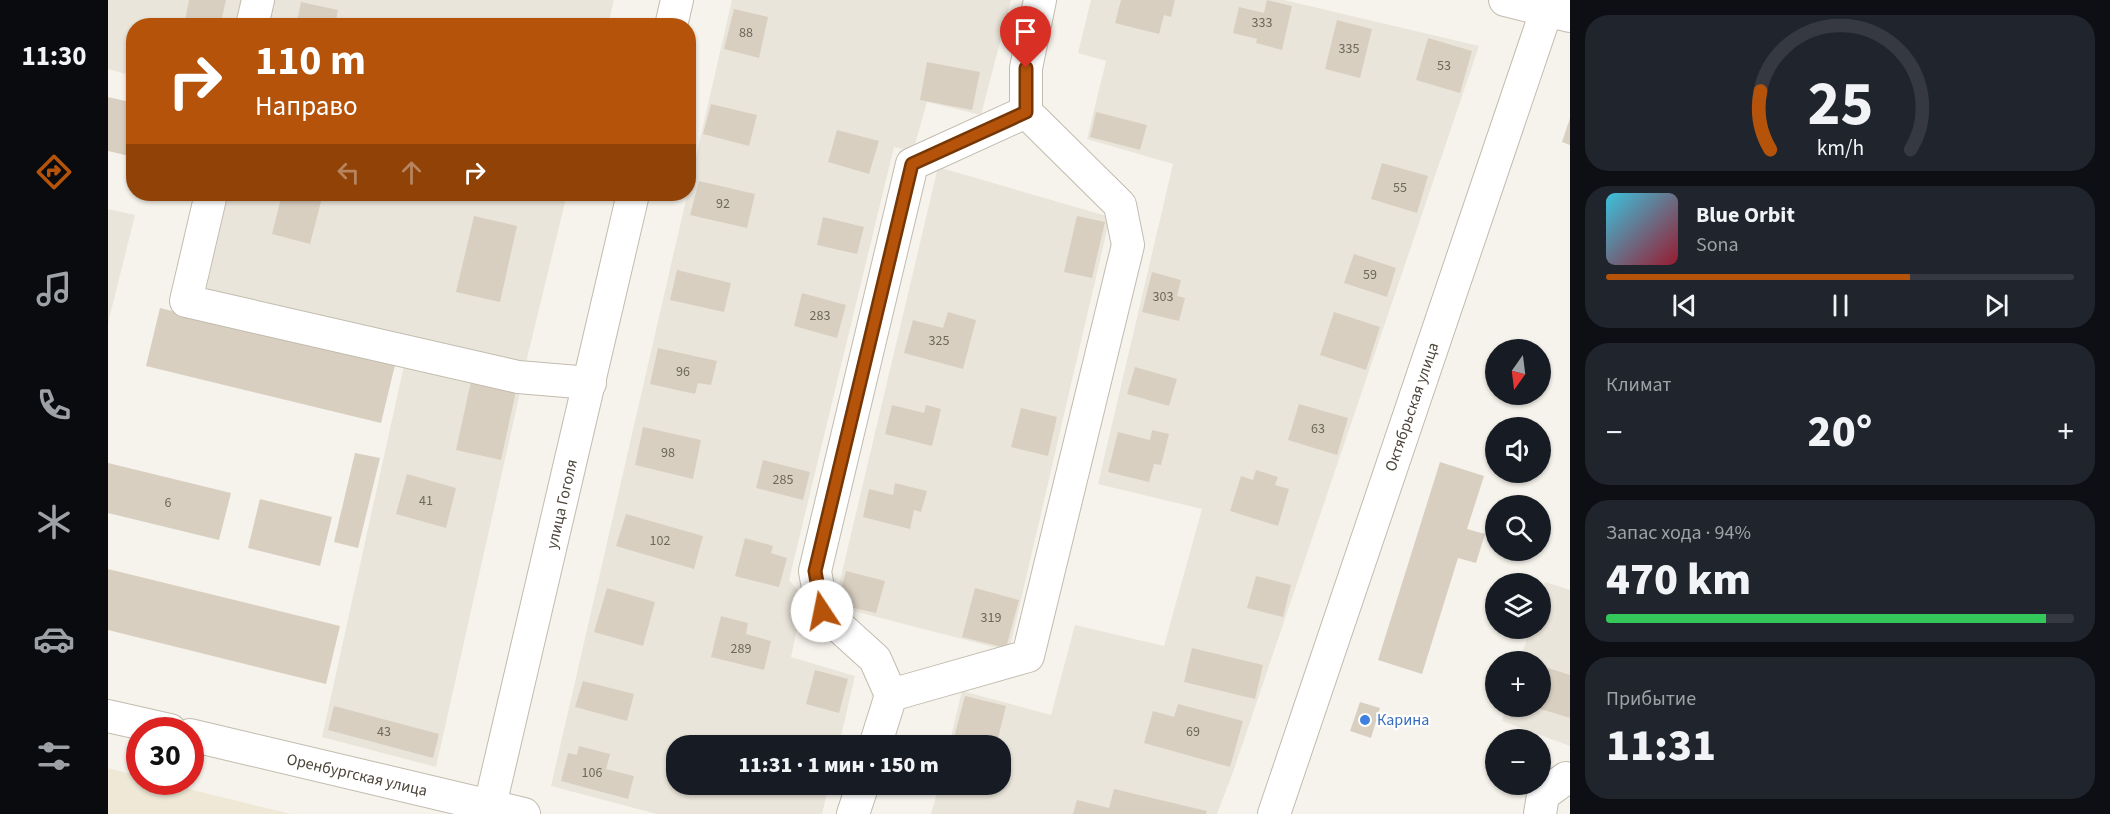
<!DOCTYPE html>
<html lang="ru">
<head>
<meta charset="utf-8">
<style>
	:root { --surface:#171b24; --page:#20242c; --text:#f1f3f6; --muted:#9ea1a6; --line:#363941; --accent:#b45309 }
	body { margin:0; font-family:"Source Sans 3",sans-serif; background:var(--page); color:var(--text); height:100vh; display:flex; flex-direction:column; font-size:22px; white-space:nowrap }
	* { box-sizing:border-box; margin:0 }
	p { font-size:20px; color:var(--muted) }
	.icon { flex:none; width:33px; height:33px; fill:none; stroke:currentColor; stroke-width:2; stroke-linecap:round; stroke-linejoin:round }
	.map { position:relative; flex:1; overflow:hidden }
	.sheet { display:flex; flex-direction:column; gap:15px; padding:15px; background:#0d0f14; width:540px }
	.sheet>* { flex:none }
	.hud { position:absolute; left:18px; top:18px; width:570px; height:183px; border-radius:24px; box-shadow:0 2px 4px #0004; background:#b45309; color:#fff; overflow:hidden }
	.needle { width:39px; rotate:194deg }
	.tools { position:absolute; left:1377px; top:339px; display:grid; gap:12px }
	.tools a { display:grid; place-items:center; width:66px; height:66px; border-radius:50%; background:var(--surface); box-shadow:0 2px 4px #0004; font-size:30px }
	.speed { position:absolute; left:18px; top:717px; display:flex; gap:12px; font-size:30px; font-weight:700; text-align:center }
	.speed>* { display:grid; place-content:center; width:78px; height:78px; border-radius:50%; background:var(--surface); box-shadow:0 2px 4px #0004; line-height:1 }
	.speed .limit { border:9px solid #d22; background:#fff; color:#111 }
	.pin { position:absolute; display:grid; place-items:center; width:51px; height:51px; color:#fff; margin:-62px -26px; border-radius:50% 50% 50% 0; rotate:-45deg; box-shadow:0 0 6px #0007 }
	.pin .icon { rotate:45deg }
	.me { position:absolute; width:66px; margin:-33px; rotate:349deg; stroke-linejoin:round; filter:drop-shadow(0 0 4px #0008) }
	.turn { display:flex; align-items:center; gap:21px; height:126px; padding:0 30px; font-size:27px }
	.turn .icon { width:78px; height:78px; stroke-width:2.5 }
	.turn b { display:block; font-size:42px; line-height:51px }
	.lanes { display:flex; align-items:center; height:57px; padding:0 30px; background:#0003; justify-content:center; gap:30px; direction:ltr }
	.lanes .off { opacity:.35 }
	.big { font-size:45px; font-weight:800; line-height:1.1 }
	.sheet .card { flex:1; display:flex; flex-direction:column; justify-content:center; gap:9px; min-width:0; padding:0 21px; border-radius:24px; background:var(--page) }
	.sheet .dial { align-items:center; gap:0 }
	.dial svg { height:156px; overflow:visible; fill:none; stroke:var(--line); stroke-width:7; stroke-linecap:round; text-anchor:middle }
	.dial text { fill:var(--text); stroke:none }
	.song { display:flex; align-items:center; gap:18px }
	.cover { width:72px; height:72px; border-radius:9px; background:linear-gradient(135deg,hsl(190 70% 55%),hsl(350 70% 35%)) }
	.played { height:6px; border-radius:3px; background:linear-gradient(90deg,var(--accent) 65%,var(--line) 65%) }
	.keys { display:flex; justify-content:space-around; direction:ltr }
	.heat { display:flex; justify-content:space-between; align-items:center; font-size:33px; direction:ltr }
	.charge { height:9px; border-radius:4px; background:linear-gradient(90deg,#34c759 94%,var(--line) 0) }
	.trip { position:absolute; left:558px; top:735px; width:345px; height:60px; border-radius:24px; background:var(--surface); box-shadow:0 2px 4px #0004; font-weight:800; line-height:60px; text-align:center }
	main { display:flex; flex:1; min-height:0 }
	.tabs { display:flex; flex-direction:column; width:108px; justify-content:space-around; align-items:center; background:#090b0e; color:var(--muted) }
	.tabs .icon { width:42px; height:42px }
	.tabs .active { color:var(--accent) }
	.tabs b { font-size:27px; color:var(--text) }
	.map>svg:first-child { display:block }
	.residential { fill:#eae5da }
	.education { fill:#efe8d6 }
	.building { fill:#d8cfc1 }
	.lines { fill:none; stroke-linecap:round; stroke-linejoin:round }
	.minor-casing { stroke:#c2bbae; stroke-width:34 }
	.minor { stroke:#fff; stroke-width:32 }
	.route-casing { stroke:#753606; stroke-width:15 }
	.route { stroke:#b45309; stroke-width:10 }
	.shop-dot { fill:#3f7fe0; stroke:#fff; stroke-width:2 }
	.labels { text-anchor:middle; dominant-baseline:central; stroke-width:4.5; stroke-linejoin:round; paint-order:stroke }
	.number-label { font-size:14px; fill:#6e675b }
	.street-label { font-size:16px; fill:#4b4439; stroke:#fff }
	.shop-label { font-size:16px; fill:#366cbe; stroke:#fff; text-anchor:start }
</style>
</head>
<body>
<main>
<nav class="tabs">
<b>11:30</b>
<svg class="icon active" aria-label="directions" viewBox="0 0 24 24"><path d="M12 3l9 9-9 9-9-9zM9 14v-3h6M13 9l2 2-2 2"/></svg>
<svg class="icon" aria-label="music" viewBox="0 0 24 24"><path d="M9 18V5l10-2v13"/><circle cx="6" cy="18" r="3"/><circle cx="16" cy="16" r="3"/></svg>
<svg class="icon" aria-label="phone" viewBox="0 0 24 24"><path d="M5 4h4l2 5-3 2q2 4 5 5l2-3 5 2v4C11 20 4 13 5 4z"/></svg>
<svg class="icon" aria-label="climate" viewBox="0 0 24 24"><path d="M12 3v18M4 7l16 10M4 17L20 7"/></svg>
<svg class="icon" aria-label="car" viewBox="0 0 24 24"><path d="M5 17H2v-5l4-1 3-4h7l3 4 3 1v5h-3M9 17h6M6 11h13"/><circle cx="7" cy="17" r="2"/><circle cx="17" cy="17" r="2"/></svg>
<svg class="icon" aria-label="filters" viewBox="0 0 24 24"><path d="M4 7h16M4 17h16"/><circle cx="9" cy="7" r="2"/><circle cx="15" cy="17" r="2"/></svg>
</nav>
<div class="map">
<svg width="1462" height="814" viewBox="0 0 1462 814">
	<rect width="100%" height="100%" fill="#f6f3ec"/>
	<g class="residential">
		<path d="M0 0H142L136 25 26 26 25 76 0 69Z"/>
		<path d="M166 0H506L500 25 160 26Z"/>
		<path d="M624 0H903L873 115 819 102 805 151 786 147 681 580 696 597 683 657 747 676 731 745 568 746V784L721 785 714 814H549L443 786Z"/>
		<path d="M983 0H1176L1371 46 1125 772 1109 814H823L831 785 892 784V746L841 745 854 691 943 715 967 625 1056 646 1094 509 990 484 1065 164 979 139 998 61 970 53Z"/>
		<path d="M830 167 1002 217 901 651 726 606Z"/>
		<path d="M120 194H459L417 367 96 299Z"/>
		<path d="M0 209 27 215 0 323Z"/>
		<path d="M297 361 413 388 328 767 214 737Z"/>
		<path d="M1437 582 1462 590V746L1394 721 1398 707 1432 706V662L1412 661 1422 629 1432 628 1433 596Z"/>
	</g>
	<path class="education" d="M0 768 31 776 32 782H52L183 814H0Z"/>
	<g class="building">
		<path d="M81 0H118L112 26H76Z"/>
		<path d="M1013 0H1067L1063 17 1056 15 1051 34 1007 23Z"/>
		<path d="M1159 0 1184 6 1174 50 1148 43 1149 39 1125 33 1131 7 1156 13Z"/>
		<path d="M193 2 230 10 227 26H188Z"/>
		<path d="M626 9 660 17 651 58 616 49Z"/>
		<path d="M1229 20 1264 29 1252 78 1217 69Z"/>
		<path d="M1320 38 1364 51 1352 93 1308 80Z"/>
		<path d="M819 62 872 72 864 110 812 100Z"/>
		<path d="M0 97 26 103V157L0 151Z"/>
		<path d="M603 104 649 115 641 146 595 134Z"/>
		<path d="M988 112 1039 125 1032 150 982 137Z"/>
		<path d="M1462 118V145L1454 142Z"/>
		<path d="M729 130 771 141 761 174 720 162Z"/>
		<path d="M1274 163 1320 176 1309 213 1263 199Z"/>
		<path d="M591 181 647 194 639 228 582 215Z"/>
		<path d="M174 194H215L202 244 164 234Z"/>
		<path d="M366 216 409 226 392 302 348 292Z"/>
		<path d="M969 216 997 222 984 278 956 272Z"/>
		<path d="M715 217 756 227 749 254 709 245Z"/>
		<path d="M1246 254 1288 268 1279 297 1236 283Z"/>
		<path d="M569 270 623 283 616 312 562 300Z"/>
		<path d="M1044 272 1073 280 1069 296 1077 298 1071 321 1034 312Z"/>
		<path d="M694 293 738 305 729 338 686 326Z"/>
		<path d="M52 308 287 365 273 423 38 366Z"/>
		<path d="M840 312 868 320 855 369 796 353 805 320 835 328Z"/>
		<path d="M1226 312 1272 327 1258 370 1212 355Z"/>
		<path d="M550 348 609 361 603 385 590 383 587 394 542 384Z"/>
		<path d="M1027 367 1069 379 1061 406 1019 394Z"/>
		<path d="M363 381 408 391 393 460 348 450Z"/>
		<path d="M1191 404 1240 418 1229 455 1180 440Z"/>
		<path d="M784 405 816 413 818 405 833 409 824 446 777 434Z"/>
		<path d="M913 408 949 417 940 456 903 447Z"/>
		<path d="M535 427 593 440 585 479 527 465Z"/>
		<path d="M1044 430 1061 434 1053 465 1046 464 1041 482 1000 472 1010 432 1042 440Z"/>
		<path d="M247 453 272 458 250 548 226 542Z"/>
		<path d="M655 460 702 472 695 500 648 488Z"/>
		<path d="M1332 462 1376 476 1359 529 1377 534 1368 563 1350 558 1314 674 1270 660Z"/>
		<path d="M0 463 123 493 111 540 0 513Z"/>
		<path d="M1148 470 1170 477 1167 485 1181 489 1170 526 1122 511 1133 476 1145 480Z"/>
		<path d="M299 474 348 488 338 528 288 514Z"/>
		<path d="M787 483 819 491 813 512 806 510 802 529 755 517 761 489 785 495Z"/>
		<path d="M152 499 224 517 212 566 140 548Z"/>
		<path d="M518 514 595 536 586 569 508 546Z"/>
		<path d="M637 538 665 546 663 553 679 558 671 587 627 576Z"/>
		<path d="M0 569 232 626 218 684 0 630Z"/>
		<path d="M738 571 777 581 768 613 729 604Z"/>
		<path d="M1148 576 1183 585 1175 617 1139 608Z"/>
		<path d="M499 588 547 602 535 646 486 632Z"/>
		<path d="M867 588 911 600 898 648 854 637Z"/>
		<path d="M613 616 640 623 638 634 663 641 656 670 603 657Z"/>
		<path d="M1084 648 1155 665 1147 699 1076 682Z"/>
		<path d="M1434 666 1462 675V718L1426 707 1432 706Z"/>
		<path d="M707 670 740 679 731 713 698 704Z"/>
		<path d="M475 681 526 694 519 721 467 707Z"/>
		<path d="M857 696 898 706 888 746 844 745Z"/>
		<path d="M1252 702 1272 708 1263 738 1242 731Z"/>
		<path d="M1070 704 1135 721 1122 767 1036 743 1045 711 1066 717Z"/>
		<path d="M226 706 331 734 325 758 220 730Z"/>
		<path d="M471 746 502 754 498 769 526 776 520 799 453 781 460 753 469 755Z"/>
		<path d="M1006 789 1099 811 1098 814H965L969 800 1001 808Z"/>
	</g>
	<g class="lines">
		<defs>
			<g id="minor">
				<path d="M1397 0 1462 16"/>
				<path d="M144 26 150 0"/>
				<path d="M563 26 569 0"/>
				<path d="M103 194 78 301 410 377 482 383"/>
				<path d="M783 695 920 656 1020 245 1012 205 918 112"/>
				<path d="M0 716 62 730"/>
				<path d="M82 735 416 814"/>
				<path d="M767 746 783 695 767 659 714 611 707 571 804 164 918 112V68L932 0"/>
				<path d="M380 814 525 194"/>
				<path d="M745 814 755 784"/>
				<path d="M1166 814 1442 0"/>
				<path d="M1432 814 1435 795 1458 778 1462 779"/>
			</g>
		</defs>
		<use href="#minor" class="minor-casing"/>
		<use href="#minor" class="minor"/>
	</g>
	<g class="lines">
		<defs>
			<path id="route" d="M714 611 707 571 804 164 918 112V68"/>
		</defs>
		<use href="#route" class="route-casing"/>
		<use href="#route" class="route"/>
	</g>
	<circle class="shop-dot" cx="1257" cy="720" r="6"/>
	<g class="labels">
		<g class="number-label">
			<text x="1154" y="23">333</text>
			<text x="638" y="33">88</text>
			<text x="1241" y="49">335</text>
			<text x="1336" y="66">53</text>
			<text x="1292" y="188">55</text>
			<text x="615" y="204">92</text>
			<text x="1262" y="275">59</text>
			<text x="1055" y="297">303</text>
			<text x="712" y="316">283</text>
			<text x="831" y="341">325</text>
			<text x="575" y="372">96</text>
			<text x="1210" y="429">63</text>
			<text x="560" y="453">98</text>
			<text x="675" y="480">285</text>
			<text x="318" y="501">41</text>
			<text x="60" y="503">6</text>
			<text x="552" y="541">102</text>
			<text x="883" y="618">319</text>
			<text x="633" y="649">289</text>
			<text x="276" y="732">43</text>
			<text x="1085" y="732">69</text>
			<text x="484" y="773">106</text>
		</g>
		<g class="street-label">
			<text transform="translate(1304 407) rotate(-71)">Октябрьская улица</text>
			<text transform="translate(454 504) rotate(-77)">улица Гоголя</text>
			<text transform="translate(249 775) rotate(13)">Оренбургская улица</text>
		</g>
		<g class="shop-label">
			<text x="1269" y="720">Карина</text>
		</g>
	</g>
</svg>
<div class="tools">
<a><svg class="needle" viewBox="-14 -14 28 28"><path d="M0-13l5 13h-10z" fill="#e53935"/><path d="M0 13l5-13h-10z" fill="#9ea1a6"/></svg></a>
<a><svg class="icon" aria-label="sound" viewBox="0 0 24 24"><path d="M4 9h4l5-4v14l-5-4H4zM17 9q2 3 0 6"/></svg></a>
<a><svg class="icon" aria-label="search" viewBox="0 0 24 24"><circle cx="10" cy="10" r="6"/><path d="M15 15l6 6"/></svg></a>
<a><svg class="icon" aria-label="layers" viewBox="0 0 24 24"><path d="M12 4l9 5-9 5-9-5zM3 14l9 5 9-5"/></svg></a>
<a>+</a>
<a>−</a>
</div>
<div class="speed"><div class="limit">30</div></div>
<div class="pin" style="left:918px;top:68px;background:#d93025"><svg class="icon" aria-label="arrive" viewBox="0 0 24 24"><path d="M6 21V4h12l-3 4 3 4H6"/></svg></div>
<svg class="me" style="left:714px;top:611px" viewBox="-20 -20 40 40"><circle r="19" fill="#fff"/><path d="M0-13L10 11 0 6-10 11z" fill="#b45309"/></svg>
<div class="trip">11:31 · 1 мин · 150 m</div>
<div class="hud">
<div class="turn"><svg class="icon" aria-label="right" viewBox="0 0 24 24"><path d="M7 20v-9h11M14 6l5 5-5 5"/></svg><div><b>110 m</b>Направо</div></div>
<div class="lanes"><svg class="icon off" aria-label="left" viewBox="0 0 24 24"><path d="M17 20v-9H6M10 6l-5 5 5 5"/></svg><svg class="icon off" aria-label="ahead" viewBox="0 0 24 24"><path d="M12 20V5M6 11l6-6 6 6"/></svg><svg class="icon" aria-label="right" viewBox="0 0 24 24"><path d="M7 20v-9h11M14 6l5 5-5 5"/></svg></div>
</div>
</div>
<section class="sheet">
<div class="card dial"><svg viewBox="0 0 100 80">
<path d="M14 69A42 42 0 1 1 86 69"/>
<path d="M14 69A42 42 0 0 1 9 39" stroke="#b45309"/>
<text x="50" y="56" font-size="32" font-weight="700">25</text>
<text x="50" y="72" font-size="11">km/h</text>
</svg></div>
<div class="card">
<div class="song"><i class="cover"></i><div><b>Blue Orbit</b><p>Sona</p></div></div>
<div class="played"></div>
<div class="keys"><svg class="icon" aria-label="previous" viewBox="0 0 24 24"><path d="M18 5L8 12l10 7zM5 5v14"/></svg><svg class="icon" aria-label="pause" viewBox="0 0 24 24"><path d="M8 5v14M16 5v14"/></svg><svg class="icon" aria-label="next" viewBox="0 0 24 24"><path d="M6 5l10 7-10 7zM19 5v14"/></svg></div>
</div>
<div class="card"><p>Климат</p>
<div class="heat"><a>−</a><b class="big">20°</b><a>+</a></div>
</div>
<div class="card"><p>Запас хода · 94%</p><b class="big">470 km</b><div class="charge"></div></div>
<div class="card"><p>Прибытие</p><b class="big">11:31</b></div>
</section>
</main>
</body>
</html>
